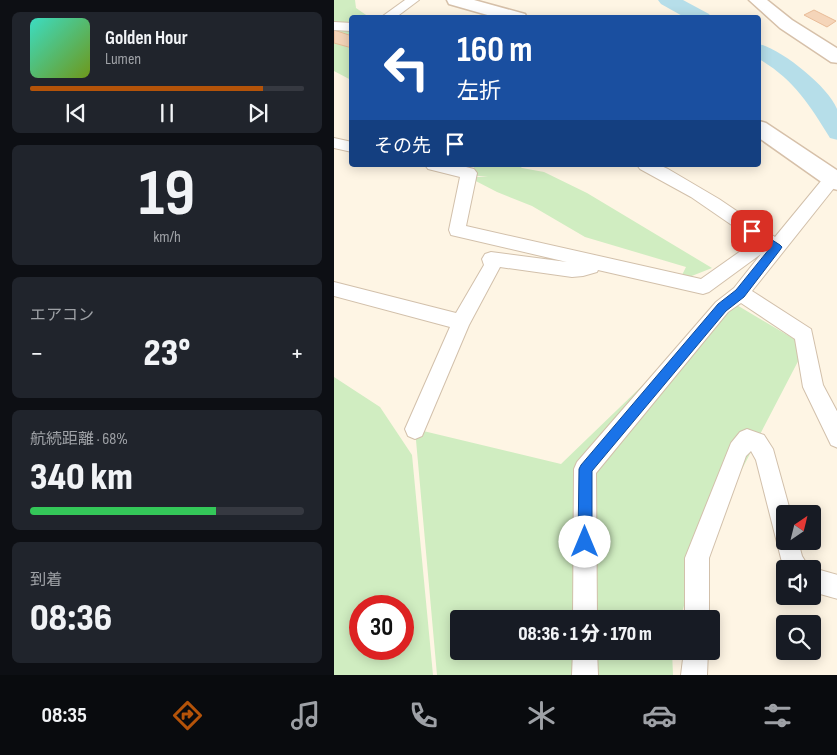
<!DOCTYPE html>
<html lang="ja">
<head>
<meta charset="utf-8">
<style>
	:root { --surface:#171b24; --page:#20242c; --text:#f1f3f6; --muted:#9ea1a6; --line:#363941; --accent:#b45309 }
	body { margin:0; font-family:"Sofia Sans Condensed","Noto Sans JP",sans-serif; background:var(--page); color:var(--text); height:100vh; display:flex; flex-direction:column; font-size:19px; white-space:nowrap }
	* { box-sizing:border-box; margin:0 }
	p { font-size:16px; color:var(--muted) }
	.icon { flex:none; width:28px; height:28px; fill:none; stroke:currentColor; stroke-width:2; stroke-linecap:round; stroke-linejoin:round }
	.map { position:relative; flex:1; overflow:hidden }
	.sheet { display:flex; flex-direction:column; gap:12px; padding:12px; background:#0d0f14; width:334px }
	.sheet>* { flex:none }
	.top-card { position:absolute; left:15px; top:15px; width:412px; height:152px; border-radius:5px; box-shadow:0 2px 12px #0003; background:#1a4fa0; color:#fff; overflow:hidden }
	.needle { width:32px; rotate:35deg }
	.buttons { position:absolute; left:442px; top:505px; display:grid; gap:10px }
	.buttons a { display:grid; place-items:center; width:45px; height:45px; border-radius:5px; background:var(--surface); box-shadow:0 2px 12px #0003; font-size:25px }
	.speed { position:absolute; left:15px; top:595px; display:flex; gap:10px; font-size:25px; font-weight:700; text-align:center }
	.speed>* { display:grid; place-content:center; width:65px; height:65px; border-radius:50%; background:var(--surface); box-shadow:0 2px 12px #0003; line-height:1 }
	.speed .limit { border:8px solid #d22; background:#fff; color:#111 }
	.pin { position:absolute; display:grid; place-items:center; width:42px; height:42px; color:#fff; margin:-21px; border-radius:10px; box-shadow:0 2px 8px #0006 }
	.me { position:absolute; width:55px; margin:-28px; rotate:0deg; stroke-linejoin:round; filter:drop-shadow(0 0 4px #0008) }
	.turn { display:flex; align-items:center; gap:18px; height:105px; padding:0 25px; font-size:22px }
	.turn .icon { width:65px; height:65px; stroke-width:2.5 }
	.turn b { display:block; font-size:35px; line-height:42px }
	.then { display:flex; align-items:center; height:48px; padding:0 25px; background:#0003; gap:10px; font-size:19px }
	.big { font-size:38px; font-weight:800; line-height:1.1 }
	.sheet .widget { flex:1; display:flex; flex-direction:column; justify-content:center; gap:8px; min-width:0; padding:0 18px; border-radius:8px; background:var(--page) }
	.sheet .dial { align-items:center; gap:0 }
	.dial b { font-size:65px; line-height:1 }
	.song { display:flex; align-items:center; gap:15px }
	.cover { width:60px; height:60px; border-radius:8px; background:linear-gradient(135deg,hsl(170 70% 55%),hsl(80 70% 35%)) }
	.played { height:5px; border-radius:2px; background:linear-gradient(90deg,var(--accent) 85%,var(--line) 85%) }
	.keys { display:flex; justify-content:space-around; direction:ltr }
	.heat { display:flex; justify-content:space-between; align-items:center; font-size:28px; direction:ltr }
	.charge { height:8px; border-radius:4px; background:linear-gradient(90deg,#34c759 68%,var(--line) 0) }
	.trip { position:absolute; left:116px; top:610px; width:270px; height:50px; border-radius:5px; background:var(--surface); box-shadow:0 2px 12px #0003; font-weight:800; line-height:50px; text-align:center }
	.tab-bar { display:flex; height:80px; justify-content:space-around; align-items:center; background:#090b0e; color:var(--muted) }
	.tab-bar .icon { width:35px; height:35px }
	.tab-bar .current { color:var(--accent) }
	.tab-bar b { font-size:22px; color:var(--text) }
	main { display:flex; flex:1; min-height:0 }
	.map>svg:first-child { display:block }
	.green { fill:#d0edc1; fill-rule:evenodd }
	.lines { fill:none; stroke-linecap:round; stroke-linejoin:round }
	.stream { stroke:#9ccddb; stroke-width:4 }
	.river { fill:#b6dee9; fill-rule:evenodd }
	.building { fill:#f5d5b9; stroke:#e9bc98 }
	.street-casing { stroke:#d2c0ab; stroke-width:2 }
	.secondary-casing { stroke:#d6c0a9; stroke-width:3 }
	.street { fill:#fff; fill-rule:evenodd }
	.secondary { fill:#fff; fill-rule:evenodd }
	.route { fill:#1a73e8; stroke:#114b97 }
</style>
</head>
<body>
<main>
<section class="sheet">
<div class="widget">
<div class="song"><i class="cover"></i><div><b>Golden Hour</b><p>Lumen</p></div></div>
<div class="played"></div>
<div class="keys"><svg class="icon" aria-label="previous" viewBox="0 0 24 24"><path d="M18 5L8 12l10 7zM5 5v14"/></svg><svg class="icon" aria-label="pause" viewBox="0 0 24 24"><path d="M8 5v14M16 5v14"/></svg><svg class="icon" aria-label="next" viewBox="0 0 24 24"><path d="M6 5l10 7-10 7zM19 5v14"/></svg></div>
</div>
<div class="widget dial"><b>19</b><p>km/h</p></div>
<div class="widget"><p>エアコン</p>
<div class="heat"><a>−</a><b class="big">23°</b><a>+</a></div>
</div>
<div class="widget"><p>航続距離 · 68%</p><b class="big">340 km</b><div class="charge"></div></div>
<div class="widget"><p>到着</p><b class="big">08:36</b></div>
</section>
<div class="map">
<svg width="504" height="675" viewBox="0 0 504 675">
	<rect width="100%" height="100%" fill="#fef5e4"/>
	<g class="green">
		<path d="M0 0H21L22 8 35 17 18 18 17 80 0 71Z"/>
		<path d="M138 165H184L188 168 210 172 253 193 378 268 345 281 352 267 251 237 198 206 163 192 134 177H154L136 175 141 169Z"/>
		<path d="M396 301 472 346 368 546 346 619H125V651H338L339 675H103L81 429 227 464Z"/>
		<path d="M0 377 46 407 78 455 99 675H0ZM69 606V649H26V606Z"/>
	</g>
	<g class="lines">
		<path class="stream" d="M489 106 504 113"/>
		<g class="river">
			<path d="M324 0H349L375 14 378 18H352L327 4Z"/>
			<path d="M425 44C447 49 498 89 504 112 504 120 504 131 504 140L496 138C475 104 460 80 425 59Z"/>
		</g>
	</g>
	<g class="building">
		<path d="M480 10 502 21 493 27 470 15Z"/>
		<path d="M0 30 18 36V48L0 43Z"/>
	</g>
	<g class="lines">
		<defs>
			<g id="street">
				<path d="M71 0H85L61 18H46Z"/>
				<path d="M0 22 18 23V31L0 30Z"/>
				<path d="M0 138 18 142V152L0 148Z"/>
				<path d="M91 165H124L140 169 143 173 132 226 367 279 421 241 357 197 306 169 303 165H325L334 169 385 199 441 237 492 175 498 173 504 175V183L418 291 477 329 489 385 504 413V448L497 445 469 387 461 339 407 303 394 312 262 473 263 619H239L240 469 243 462 382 302 400 288 427 254 375 292 369 294 264 270 263 272 249 276 238 277 166 267 135 325 88 436 81 439 74 436 71 429 116 327 0 296V282L122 313 150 265 148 259 151 254 157 252 233 262 117 235 115 230 126 177 94 169Z"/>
				<path d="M413 429 430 435 439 449 457 514H451V541H464L468 556 476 569H451V572L450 570 422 460 417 451 412 456 375 558V619H351V558L397 443 406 432Z"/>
				<path d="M479 568 504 575V599L479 592Z"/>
				<path d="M239 651H263L264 675H238Z"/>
				<path d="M350 651H374L373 675H347Z"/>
			</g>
			<g id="secondary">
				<path d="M113 0H140L191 14 193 18H164L115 4Z"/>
				<path d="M415 0H433L458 20 504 49V63L497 62 446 28Z"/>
				<path d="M425 121 432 123 504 171V190L496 188 425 138Z"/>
			</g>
		</defs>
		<use href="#street" class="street-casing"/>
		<use href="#secondary" class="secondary-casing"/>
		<use href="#street" class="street"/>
		<use href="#secondary" class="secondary"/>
	</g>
	<path class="route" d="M418 227 446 245 448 247 446 250 410 297 392 311 258 471V542L256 547 251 549 246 547 244 542 245 469 247 465 384 304 402 290 436 248 415 233 413 231Z"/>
</svg>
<div class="buttons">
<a><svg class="needle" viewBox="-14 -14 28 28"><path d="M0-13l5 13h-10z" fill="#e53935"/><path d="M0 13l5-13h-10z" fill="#9ea1a6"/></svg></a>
<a><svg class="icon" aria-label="sound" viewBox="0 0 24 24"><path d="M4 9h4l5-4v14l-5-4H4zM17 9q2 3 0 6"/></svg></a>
<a><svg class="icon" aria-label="search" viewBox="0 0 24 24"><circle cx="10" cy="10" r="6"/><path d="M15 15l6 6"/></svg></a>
</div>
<div class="speed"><div class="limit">30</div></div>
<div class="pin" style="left:418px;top:231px;background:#d93025"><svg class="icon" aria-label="arrive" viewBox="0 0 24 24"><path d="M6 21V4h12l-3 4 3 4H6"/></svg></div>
<svg class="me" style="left:251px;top:542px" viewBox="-20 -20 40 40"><circle r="19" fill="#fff"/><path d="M0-13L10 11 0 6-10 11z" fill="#1a73e8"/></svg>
<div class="trip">08:36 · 1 分 · 170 m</div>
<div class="top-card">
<div class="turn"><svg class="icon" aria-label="left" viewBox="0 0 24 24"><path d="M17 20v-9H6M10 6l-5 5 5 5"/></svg><div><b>160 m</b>左折</div></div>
<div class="then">その先<svg class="icon" aria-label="arrive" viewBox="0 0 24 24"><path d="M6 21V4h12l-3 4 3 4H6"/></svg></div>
</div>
</div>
</main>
<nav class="tab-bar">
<b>08:35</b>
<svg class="icon current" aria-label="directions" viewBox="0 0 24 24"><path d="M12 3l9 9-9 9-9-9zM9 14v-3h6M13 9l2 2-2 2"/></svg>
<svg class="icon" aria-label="music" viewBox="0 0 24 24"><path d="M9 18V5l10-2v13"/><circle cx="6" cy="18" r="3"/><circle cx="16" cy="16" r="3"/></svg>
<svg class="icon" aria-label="phone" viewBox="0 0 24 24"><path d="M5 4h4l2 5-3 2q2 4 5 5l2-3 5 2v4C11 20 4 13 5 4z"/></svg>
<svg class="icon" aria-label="climate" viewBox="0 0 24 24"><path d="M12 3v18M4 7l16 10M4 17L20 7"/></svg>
<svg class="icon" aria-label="car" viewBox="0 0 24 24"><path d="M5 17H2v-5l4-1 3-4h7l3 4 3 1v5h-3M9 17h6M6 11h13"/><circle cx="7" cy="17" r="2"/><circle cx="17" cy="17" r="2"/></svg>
<svg class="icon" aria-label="filters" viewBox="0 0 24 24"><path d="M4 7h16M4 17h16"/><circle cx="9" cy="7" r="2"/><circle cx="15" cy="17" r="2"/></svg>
</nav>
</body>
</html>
